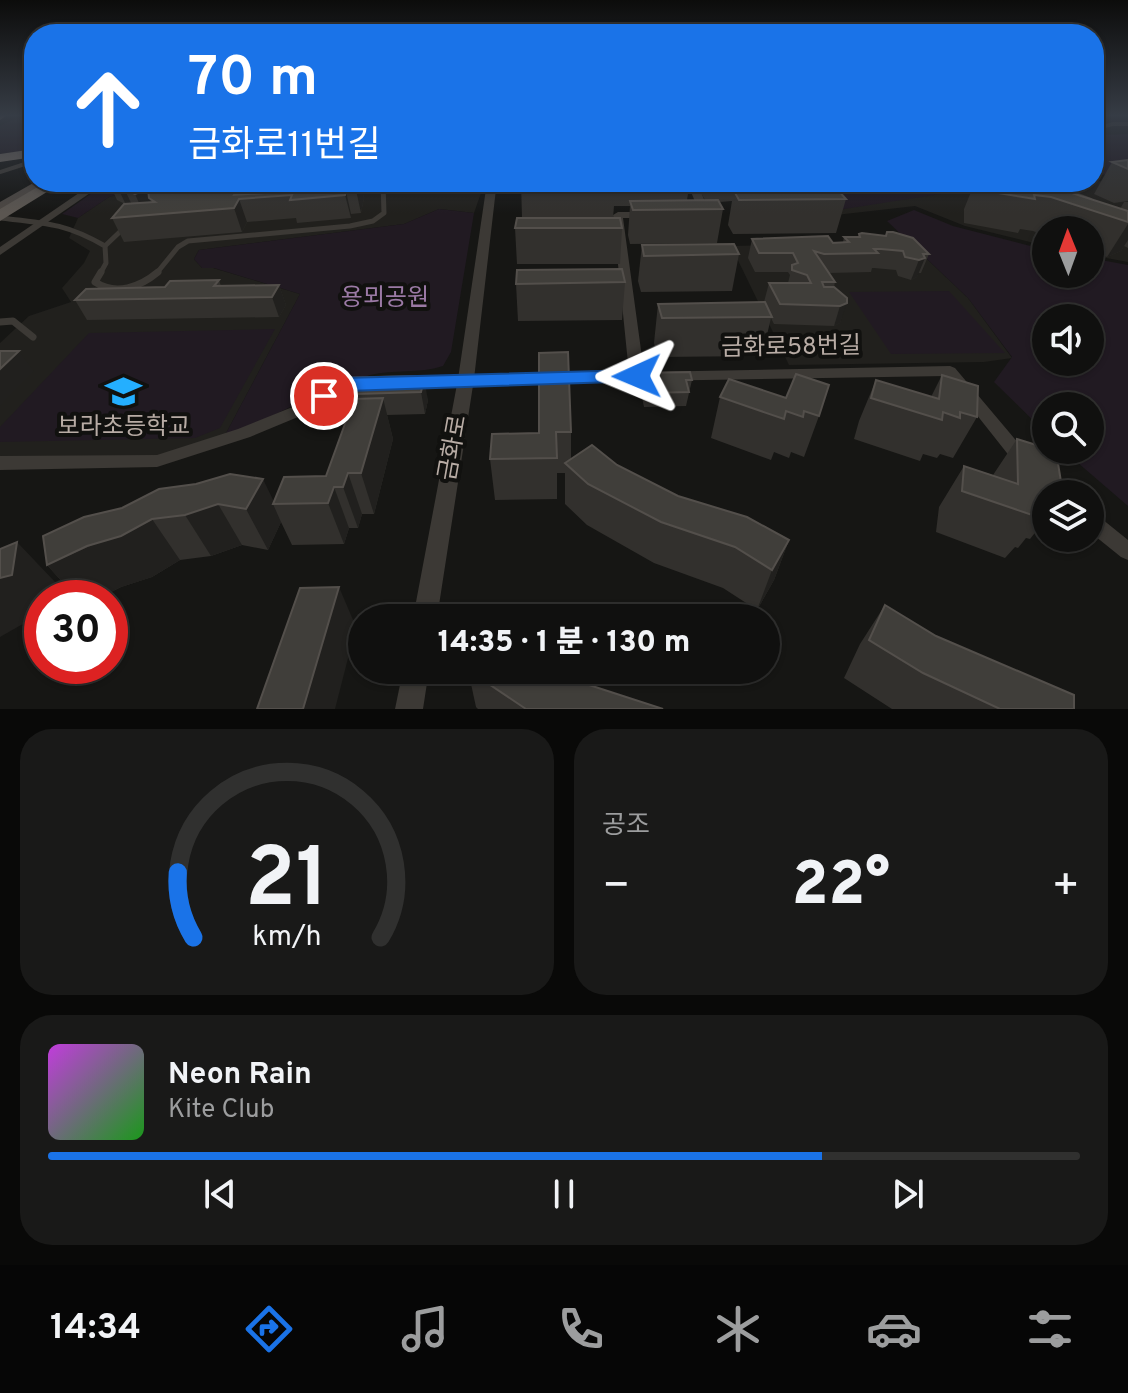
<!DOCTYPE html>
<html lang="ko">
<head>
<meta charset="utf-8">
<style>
	:root { --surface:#10100f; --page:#191918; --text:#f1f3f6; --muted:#9c9d9e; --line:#30302f; --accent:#1a73e8 }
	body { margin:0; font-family:Overpass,"Noto Sans KR",sans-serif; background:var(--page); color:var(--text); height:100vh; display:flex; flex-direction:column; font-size:30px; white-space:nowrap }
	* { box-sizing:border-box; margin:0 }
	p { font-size:26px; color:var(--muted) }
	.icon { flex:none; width:44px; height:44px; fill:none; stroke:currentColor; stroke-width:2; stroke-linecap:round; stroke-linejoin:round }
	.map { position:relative; height:709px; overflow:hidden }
	.sheet { display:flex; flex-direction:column; gap:20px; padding:20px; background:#090908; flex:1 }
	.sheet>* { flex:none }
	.guide { position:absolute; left:24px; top:24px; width:1080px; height:168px; border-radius:32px; box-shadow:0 2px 6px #0004,0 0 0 2px var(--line); background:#1a73e8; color:#fff; overflow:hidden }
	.needle { width:52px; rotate:359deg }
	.buttons { position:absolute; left:1032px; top:216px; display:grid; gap:16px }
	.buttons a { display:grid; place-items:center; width:72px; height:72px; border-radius:50%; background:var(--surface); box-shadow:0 2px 6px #0004,0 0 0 2px var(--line); font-size:40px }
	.speed { position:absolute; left:24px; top:580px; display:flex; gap:16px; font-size:40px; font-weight:700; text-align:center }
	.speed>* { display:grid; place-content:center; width:104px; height:104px; border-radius:50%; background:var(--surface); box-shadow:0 2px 6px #0004,0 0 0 2px var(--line); line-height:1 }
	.speed .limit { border:12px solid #d22; background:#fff; color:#111 }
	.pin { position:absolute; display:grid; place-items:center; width:68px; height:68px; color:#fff; margin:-34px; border:4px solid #fff; border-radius:50%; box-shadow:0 2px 8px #0007 }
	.me { position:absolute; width:88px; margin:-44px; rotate:269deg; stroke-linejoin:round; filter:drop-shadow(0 0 6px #0008) }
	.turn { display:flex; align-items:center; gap:28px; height:168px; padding:0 32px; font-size:36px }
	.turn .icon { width:104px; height:104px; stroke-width:2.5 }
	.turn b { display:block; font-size:56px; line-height:68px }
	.big { font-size:60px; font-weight:800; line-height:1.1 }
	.sheet .widget { flex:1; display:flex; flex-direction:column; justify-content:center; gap:12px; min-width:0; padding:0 28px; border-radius:32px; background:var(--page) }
	.sheet .dial { align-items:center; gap:0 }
	.dial svg { height:208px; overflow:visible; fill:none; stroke:var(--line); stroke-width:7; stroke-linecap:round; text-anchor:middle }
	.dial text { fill:var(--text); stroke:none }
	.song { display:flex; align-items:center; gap:24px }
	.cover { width:96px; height:96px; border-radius:12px; background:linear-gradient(135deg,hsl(290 70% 55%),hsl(120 70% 35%)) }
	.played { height:8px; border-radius:4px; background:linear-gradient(90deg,var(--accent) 75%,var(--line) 75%) }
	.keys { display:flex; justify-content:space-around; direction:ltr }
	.heat { display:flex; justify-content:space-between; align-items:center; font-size:44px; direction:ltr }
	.sheet .tiles { flex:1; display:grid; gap:20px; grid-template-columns:1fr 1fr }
	.widget:last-child { grid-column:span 2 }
	.trip { position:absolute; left:348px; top:604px; width:432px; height:80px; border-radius:40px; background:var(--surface); box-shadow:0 2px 6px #0004,0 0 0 2px var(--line); font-weight:800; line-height:80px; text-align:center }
	.tabs { display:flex; height:128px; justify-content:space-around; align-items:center; background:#060606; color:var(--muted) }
	.tabs .icon { width:56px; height:56px }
	.tabs .on { color:var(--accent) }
	.tabs b { font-size:36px; color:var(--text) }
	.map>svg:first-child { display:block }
	.built { fill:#21201d }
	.green { fill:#211a22; fill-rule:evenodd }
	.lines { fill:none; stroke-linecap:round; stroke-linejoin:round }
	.service-far2 { stroke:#3c3935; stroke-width:4 }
	.service-far1 { stroke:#3c3935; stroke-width:5 }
	.service { stroke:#3c3935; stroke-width:7 }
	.minor { fill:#3c3935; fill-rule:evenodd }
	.tertiary { fill:#3c3935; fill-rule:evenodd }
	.secondary { fill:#4c4743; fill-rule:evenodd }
	.primary { fill:#5b5651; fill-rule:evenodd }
	.motorway { fill:#6d6660; fill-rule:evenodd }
	.wall { fill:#32302d }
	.shaded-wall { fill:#21201e }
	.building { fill:#403e3a; stroke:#534f4b; stroke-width:2 }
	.route { fill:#1a73e8; stroke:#114b97; stroke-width:2 }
	.labels { text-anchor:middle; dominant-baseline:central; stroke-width:8; stroke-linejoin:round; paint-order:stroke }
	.park-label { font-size:24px; fill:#9b7aa5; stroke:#11110f }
	.street-label { font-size:24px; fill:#b8aca5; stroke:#11110f }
	.poi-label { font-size:24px; fill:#b8aca5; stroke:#11110f }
</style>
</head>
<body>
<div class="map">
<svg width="1128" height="709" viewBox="0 0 1128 709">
	<rect width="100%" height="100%" fill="#161614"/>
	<g class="built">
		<path d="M1094 181 1128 182V262L1090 255V230H1046V246L965 226 915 206 836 215 786 182H1047L1052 185Z"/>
		<path d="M161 182H477L482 190 474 213 439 209 404 224 199 250 194 259 202 268H213L300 294 223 439 157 461 0 463V343L29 316 71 302 62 288 84 263 90 251 69 238 78 218 109 197Z"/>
		<path d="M909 242 968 298 1012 358 984 362 789 365 731 246Z"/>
	</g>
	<g class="green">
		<path d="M23 114H34V150L0 154V126Z"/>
		<path d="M1128 134V174L1094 175V135Z"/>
		<path d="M108 182H161L109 197 78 218 62 214Z"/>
		<path d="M792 182H925L947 193 838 210Z"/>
		<path d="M439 209 474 213 451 352 443 366C419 374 394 369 370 375 320 389 271 418 223 439L300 294 214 268H202L194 259 199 250 404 224Z"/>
		<path d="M914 210 953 226 1046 250V274H1090V258L1128 265V506L1063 450H1090V406H1046V433L994 382 1012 357 968 298 887 221ZM1046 318H1090V362H1046Z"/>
		<path d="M949 291 1005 353 891 354 849 292Z"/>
		<path d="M275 329 220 428 195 438 0 442V427L89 333Z"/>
	</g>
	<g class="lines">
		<g class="service-far2">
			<path d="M0 172 34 161"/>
			<path d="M383 182V185"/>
			<path d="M278 185 291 184"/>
		</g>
		<g class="service-far1">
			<path d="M255 187 291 184"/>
			<path d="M354 188 383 185"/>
			<path d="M1064 190 1090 200"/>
			<path d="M0 218C45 223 65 223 105 246L106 263 100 274"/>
			<path d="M105 246 127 225"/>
			<path d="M156 274 178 247 188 241 350 226 373 221 384 213 383 183"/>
		</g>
		<g class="service">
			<path d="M101 272 95 282C116 296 140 287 158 272"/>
			<path d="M0 322 13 321 33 337"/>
		</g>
		<g class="minor">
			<path d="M1113 122H1128V126H1113L1094 131V127Z"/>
			<path d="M95 182H106L0 255V247Z"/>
			<path d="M687 182H697L710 214 709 216 700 214Z"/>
			<path d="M618 212H648L653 215 648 218H623L644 372 950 366 955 368 1030 457 1033 462 1030 467 1024 468 1018 467 946 376 399 385 397 382 404 377 629 373 613 215Z"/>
			<path d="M340 381 345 382 347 386 345 390 310 412 250 437 157 467 0 470V456L157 455 238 429 300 404Z"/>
			<path d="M1090 513 1097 515 1128 540V560L1121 557 1090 532Z"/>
		</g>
		<g class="tertiary">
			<path d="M483 182H493L496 189 474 379 437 618H413L458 379 486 189Z"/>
			<path d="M403 670H429L423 709H395Z"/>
		</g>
		<path class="secondary" d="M35 182H51L0 212V202Z"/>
		<path class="primary" d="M46 182H63L0 221V209Z"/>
		<g class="motorway">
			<path d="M0 114H9L0 120Z"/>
			<path d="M34 149V157L0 162V154Z"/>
		</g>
	</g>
	<g class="wall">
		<path d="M1128 160V201L1114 203 1094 194 1112 162Z"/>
		<path d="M112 182H260L264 193 279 192 283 182H360L364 198 361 213 351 214V218L297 223 296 218 247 222 242 232 124 242 112 218 125 204 117 200 109 183Z"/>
		<path d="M521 182H690L687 200H705L701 193 703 182H799L797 190 846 199 836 233 733 234 728 225 732 201 719 202 723 209 717 243 630 244 628 235 630 206H614L613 218 622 228 620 264H517L515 228 522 218Z"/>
		<path d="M975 182H1078L1072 193 1120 209 1124 202H1128V248L1124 246 1121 251 1107 257 1090 251V230H1046V236L1033 231 1020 229 1018 233 964 223V209Z"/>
		<path d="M859 234 929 254 921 273H918L917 277 911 280 898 276 896 270 874 268H872L871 272 829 273 835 282 834 287 847 298 840 323 834 326 774 324 771 318 762 356 657 357 654 343 658 304 764 302 769 283H788L790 275 788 272H755L748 258 752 239 843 242 844 237H858Z"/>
		<path d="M642 245 739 254 732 291 641 292 638 281Z"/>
		<path d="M219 280 221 286 279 285 286 305 279 317 87 320 75 300Z"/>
		<path d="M625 282 622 320 518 321 516 284Z"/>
		<path d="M539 353 571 432V459L617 465 678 496 789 540 774 580 757 610 723 588 654 563 587 525 565 504V473H557V499L495 500 490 459 539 433Z"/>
		<path d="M641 373 692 380 686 406 644 407 640 387Z"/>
		<path d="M942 375 977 417 953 458 940 454 937 458 923 454 920 461 854 439 859 421 876 380 931 397Z"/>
		<path d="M416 376 428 400 425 414 387 415 393 439 374 514H362L358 528H349L344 544 292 545 281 522 268 550 242 545 211 556 180 560 152 577 121 587 99 598H77L47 565 122 508 274 502 326 476 348 416H332L325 395Z"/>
		<path d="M729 379 819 416 804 457 791 452 789 458 774 452 771 460 711 438 720 397Z"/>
		<path d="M1017 439 1046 494V519L1030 539 1026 538 1018 548 1015 547 1005 558 936 532 939 507 964 466 993 475Z"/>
		<path d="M885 605 936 636 1074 709H892L844 678 860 644Z"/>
		<path d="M468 670 580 682 663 709H478L476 707Z"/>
	</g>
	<g class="shaded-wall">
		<path d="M135 182H203L155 202 149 198 154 208 143 212 135 194 125 190 131 203 126 205 118 188Z"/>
		<path d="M256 182H260L265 197H259L255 185Z"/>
		<path d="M358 182H360L364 198 361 213 356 190Z"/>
		<path d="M1011 182H1078L1069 199Z"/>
		<path d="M239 186 243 198 239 199 247 222 242 232 234 208V195Z"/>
		<path d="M346 191 351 214V218L345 195Z"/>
		<path d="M1128 224V240L1121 251 1107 257Z"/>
		<path d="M925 258 917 277 911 280 919 260Z"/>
		<path d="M279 285 286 305 279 317 272 297Z"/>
		<path d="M847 303 840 323 834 326 840 306Z"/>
		<path d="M19 351 34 371 0 406V369Z"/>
		<path d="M424 379 428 400 425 414 421 392Z"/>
		<path d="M383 398 393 439 374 514 361 473Z"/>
		<path d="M348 473 362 514 358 528 343 487Z"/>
		<path d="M263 479 275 504H273L281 522 268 550 246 509Z"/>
		<path d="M334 487 349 528 344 544 328 503Z"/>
		<path d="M218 504 242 545 211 556 185 515Z"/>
		<path d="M152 519 180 560 152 577 121 587 99 598H77L47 565Z"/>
		<path d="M789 540 774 580 757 610 772 570Z"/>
		<path d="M17 542 55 582 54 598H42V618L21 625 0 637V578Z"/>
		<path d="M339 587 356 627 335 709H303Z"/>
	</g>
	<g class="building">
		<path d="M1128 160V169L1112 162Z"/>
		<path d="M112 182H135L118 188 109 183Z"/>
		<path d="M147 182H170L135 194 125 190Z"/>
		<path d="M181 182H256L255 185 239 186 234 195 279 192 283 182H358L356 190 346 191 345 195 290 200 292 195 239 199 234 208 112 218 124 204 155 202 149 198 148 189 165 185 172 193Z"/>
		<path d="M521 182H614L615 187H520Z"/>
		<path d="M978 182H1025L1050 186 1128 211V222L1051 197 1034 195 1035 199 979 190Z"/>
		<path d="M838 190 846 199 739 200 734 191Z"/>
		<path d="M718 200 723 209 633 210 630 201Z"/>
		<path d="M517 218H620L622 228H515Z"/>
		<path d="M887 232H893L913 238 929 254H923L925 258 919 260 905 257 903 251 881 249H874L878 253 824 254 814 251 835 282H822L824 287H834L847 298V303L840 306 780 304 769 283H811L807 275 792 270V265L798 263 793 253H759L752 239 828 236 833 243 849 242 844 237H860L859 234 862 233 886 236Z"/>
		<path d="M734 244 739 254 644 256 642 245Z"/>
		<path d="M622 269 625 282 516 284 517 270Z"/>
		<path d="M219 280 214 286 279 285 272 297 75 300 86 289 165 287 170 281Z"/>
		<path d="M765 302 772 317 662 318 658 304Z"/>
		<path d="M0 351H19L0 369Z"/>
		<path d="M568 352 571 432H556L557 458 490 459 492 434 539 433V353Z"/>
		<path d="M690 372 692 380H686L689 392 645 393 641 373Z"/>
		<path d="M796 374 829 385 819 416 804 411 803 417 786 411 784 419 720 397 729 379 786 398Z"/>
		<path d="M942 375 978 386 977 417 960 412V418L943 412 942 420 871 398 876 380 939 399Z"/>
		<path d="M416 376 424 379 421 392 325 395 332 378Z"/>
		<path d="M383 398 361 473H348L343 487H334L328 503 273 504 284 477 326 476 354 399Z"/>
		<path d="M1017 439 1046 448V450L1056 451 1063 494H1046V505L1036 503 1038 517 962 491 964 466 1018 484Z"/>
		<path d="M592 445 617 465 678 496 747 517 789 540 772 570 735 547 661 522 588 484 565 463Z"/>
		<path d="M230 474 263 479 246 509 218 504 185 515 152 519 121 536 87 546 47 565 43 536 84 517 122 508 159 489 196 484Z"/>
		<path d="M17 542 12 575 0 578V549Z"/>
		<path d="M339 587 303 709H257L300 588Z"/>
		<path d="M885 605 936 636 1074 695V709H1000L923 673 869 640Z"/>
		<path d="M468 670H560L580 682 663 709H526Z"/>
	</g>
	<linearGradient id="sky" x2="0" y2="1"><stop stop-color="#0c0c0b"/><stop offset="0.54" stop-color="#363c45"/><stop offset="1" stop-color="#363c45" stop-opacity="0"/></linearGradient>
	<rect width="1128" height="213" fill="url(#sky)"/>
	<path class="route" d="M637 370 644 372 647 376 644 381 347 391 324 403 314 396 317 391 343 378Z"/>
	<defs>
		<symbol id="school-bare" viewBox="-9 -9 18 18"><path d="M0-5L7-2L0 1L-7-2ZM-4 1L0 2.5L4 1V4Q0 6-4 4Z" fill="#24afff" stroke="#11110f" stroke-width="2.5" paint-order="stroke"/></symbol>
	</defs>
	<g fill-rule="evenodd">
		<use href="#school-bare" x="98" y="366" width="51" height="51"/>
	</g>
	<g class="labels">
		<g class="park-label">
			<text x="385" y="299">용뫼공원</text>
		</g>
		<g class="street-label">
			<text transform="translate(791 348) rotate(-1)">금화로58번길</text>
			<text transform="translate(454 448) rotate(-80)">금화로</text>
		</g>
		<g class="poi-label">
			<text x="124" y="428">보라초등학교</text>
		</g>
	</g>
</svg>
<div class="buttons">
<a><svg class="needle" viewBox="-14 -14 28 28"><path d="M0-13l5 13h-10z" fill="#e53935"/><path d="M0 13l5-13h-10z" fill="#9c9d9e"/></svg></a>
<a><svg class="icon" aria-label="sound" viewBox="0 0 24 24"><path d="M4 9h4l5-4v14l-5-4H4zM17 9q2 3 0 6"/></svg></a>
<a><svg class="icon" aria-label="search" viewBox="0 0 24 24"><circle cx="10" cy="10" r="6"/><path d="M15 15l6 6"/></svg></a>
<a><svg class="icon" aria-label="layers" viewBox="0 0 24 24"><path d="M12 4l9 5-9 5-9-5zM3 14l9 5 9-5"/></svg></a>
</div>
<div class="speed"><div class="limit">30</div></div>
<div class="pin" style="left:324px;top:396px;background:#d93025"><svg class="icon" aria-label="arrive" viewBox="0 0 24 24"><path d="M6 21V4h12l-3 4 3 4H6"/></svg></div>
<svg class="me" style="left:637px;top:376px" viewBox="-20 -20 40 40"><path d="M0-17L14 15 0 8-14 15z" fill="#1a73e8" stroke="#fff" stroke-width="4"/></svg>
<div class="trip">14:35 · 1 분 · 130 m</div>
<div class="guide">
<div class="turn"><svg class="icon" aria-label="ahead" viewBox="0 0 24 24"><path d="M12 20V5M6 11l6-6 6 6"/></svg><div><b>70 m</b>금화로11번길</div></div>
</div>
</div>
<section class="sheet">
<div class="tiles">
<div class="widget dial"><svg viewBox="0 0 100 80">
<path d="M14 69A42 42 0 1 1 86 69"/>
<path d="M14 69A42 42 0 0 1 8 44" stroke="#1a73e8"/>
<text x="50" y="56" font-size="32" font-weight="700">21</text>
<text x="50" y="72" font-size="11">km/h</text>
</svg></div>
<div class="widget"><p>공조</p>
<div class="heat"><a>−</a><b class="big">22°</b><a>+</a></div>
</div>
<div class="widget">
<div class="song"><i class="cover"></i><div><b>Neon Rain</b><p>Kite Club</p></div></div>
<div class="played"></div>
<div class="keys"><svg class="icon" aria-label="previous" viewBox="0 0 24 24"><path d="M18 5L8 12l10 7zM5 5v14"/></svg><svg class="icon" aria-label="pause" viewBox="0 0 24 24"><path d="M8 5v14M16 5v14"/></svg><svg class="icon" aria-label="next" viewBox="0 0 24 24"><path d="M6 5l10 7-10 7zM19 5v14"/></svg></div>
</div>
</div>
</section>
<nav class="tabs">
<b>14:34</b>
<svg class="icon on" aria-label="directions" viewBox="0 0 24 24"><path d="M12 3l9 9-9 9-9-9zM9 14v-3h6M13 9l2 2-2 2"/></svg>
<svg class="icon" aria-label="music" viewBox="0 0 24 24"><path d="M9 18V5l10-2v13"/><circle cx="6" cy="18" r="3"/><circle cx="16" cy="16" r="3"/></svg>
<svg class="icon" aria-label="phone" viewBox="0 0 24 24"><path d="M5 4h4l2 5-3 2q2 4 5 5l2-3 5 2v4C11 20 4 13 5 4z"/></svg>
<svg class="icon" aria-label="climate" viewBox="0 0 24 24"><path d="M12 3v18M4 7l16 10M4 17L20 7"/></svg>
<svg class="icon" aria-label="car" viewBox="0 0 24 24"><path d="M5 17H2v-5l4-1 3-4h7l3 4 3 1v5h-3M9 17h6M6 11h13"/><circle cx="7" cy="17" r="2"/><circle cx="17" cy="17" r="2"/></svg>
<svg class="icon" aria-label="filters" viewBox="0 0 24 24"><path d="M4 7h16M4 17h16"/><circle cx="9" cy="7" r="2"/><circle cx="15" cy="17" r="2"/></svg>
</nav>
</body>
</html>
